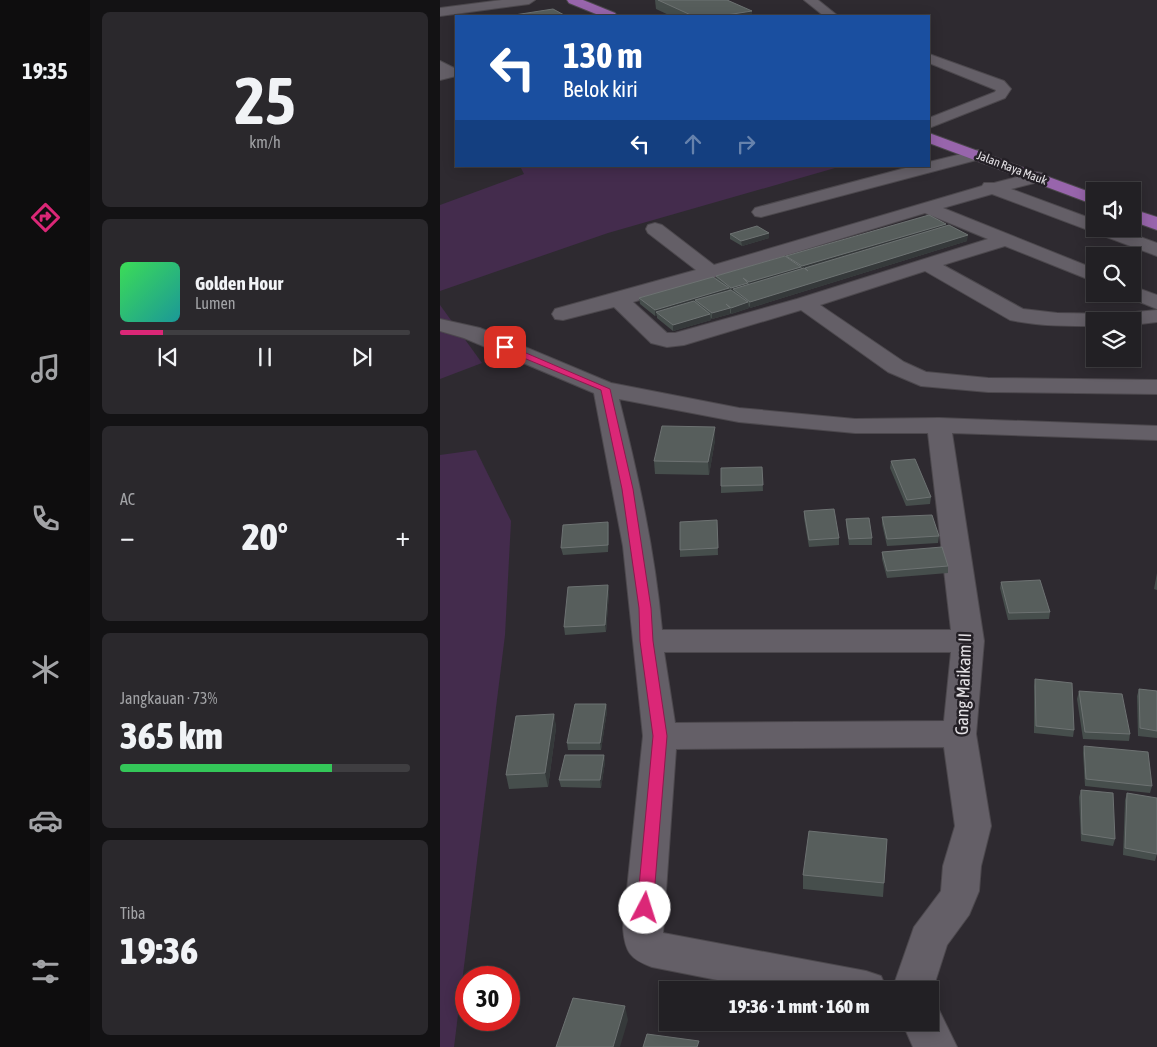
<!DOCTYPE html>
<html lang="id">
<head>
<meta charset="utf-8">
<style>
	:root { --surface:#222024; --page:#2a282c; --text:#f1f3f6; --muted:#a2a3a6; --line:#3f3e41; --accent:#db2777 }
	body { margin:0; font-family:"Asap Condensed",sans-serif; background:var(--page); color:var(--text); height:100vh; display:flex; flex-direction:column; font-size:19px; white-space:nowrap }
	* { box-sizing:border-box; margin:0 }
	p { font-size:16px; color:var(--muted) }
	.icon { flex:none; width:28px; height:28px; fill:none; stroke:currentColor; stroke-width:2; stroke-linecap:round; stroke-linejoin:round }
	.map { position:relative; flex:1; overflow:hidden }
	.details { display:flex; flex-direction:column; gap:12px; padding:12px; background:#131214; width:350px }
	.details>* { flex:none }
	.banner { position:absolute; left:15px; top:15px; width:475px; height:152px; border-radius:0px; box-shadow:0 2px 12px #0003,0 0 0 1px var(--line); background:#1a4fa0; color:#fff; overflow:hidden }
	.fabs { position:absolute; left:646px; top:182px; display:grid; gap:10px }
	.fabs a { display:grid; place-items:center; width:55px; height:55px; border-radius:0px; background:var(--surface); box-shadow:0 2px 12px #0003,0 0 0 1px var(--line); font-size:25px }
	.speed { position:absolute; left:15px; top:966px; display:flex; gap:10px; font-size:25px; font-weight:700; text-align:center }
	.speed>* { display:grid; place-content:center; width:65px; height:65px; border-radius:50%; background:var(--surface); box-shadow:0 2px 12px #0003,0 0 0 1px var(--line); line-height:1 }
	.speed .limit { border:8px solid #d22; background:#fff; color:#111 }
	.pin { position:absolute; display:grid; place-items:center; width:42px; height:42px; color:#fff; margin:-21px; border-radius:10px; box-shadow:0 2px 8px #0006 }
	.me { position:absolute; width:55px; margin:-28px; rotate:5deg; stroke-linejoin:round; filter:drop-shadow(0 0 4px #0008) }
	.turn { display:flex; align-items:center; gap:18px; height:105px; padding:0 25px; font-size:22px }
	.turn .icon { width:65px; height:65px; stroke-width:2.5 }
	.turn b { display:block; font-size:35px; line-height:42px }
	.lanes { display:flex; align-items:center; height:48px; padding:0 25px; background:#0003; justify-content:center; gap:25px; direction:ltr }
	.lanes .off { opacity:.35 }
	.big { font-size:38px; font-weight:800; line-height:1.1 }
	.details .card { flex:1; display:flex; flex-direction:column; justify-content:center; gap:8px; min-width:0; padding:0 18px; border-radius:8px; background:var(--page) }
	.details .dial { align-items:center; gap:0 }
	.dial b { font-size:65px; line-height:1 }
	.song { display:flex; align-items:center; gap:15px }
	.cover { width:60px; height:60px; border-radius:8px; background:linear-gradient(135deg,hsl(130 70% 55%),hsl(180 70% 35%)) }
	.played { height:5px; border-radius:2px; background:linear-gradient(90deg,var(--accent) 15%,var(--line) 15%) }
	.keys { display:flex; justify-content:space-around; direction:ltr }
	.heat { display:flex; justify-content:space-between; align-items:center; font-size:28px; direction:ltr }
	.charge { height:8px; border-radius:4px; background:linear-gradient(90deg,#34c759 73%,var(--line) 0) }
	.trip { position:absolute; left:219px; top:981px; width:280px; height:50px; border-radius:0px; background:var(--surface); box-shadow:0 2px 12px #0003,0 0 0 1px var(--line); font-weight:800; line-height:50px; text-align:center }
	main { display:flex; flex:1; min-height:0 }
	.menu { display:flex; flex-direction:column; width:90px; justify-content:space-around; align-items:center; background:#0e0d0e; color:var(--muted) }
	.menu .icon { width:35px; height:35px }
	.menu .current { color:var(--accent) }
	.menu b { font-size:22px; color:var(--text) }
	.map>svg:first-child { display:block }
	.green { fill:#442c4d }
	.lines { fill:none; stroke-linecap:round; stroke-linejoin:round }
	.minor-casing { stroke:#4c484d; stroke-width:2 }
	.primary-casing { stroke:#4c484d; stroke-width:2 }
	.minor { fill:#645f67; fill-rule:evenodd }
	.primary { fill:#9865ac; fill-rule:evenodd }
	.wall { fill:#464e4c }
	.shaded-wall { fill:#35393a }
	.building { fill:#575e5c; stroke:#6d7272 }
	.route { fill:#db2777; stroke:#8e194d }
	.labels { text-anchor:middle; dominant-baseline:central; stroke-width:5; stroke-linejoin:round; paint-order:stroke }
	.far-street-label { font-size:12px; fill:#e4e1e5; stroke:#242026 }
	.near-street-label { font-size:18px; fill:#e4e1e5; stroke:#242026 }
</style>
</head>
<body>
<main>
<nav class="menu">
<b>19:35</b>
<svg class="icon current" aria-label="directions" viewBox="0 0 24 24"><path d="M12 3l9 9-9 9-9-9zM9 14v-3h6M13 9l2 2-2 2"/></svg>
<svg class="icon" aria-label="music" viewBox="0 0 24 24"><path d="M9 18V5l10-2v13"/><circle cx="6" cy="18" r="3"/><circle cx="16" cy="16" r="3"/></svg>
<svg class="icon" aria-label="phone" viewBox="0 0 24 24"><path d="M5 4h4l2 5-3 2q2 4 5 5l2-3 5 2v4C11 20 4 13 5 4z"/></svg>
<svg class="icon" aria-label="climate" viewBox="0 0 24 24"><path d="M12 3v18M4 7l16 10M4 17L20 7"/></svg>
<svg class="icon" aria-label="car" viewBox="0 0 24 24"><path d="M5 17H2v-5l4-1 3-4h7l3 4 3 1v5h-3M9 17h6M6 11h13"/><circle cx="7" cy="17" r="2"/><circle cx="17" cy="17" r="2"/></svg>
<svg class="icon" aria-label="filters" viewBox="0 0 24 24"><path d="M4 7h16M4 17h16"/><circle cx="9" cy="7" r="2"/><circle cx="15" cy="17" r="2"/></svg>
</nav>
<section class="details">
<div class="card dial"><b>25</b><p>km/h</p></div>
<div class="card">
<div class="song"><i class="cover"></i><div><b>Golden Hour</b><p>Lumen</p></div></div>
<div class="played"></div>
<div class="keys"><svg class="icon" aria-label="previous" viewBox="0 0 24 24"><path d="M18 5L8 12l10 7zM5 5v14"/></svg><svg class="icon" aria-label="pause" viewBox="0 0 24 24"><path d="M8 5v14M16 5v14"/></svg><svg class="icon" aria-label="next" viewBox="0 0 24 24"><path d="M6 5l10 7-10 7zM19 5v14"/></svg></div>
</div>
<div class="card"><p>AC</p>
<div class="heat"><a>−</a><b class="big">20°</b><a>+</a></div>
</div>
<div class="card"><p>Jangkauan · 73%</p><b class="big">365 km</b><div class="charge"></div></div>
<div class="card"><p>Tiba</p><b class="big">19:36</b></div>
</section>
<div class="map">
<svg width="717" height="1047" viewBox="0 0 717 1047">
	<rect width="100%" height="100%" fill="#2e2a30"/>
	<g class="green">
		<path d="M80 166H402L168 233 0 291V205L84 174Z"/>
		<path d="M0 305 42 363 0 379Z"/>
		<path d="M36 450 71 521 65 635 14 1047H0V455Z"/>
	</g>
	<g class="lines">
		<defs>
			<g id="minor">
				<path d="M62 0H95L89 4 0 16V8Z"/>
				<path d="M364 0H378L398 16H384Z"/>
				<path d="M489 54 564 81 571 89 565 98 489 128V118L555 92 556 90 489 63Z"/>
				<path d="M0 61 16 69V76L0 80Z"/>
				<path d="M538 150 544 152 546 155 544 158 321 217 315 216 312 212 315 208 473 166H489V162Z"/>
				<path d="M596 172 602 173 605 177 602 181 571 189 655 220V229H678L717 243V256L552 194 503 208 655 269V282L565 246 503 265 583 309 617 313 674 314 717 310V322L692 325V321H655V326C627 326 598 326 570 320L485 271 380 305 464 362 486 372 548 378 717 380V394L548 392 481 386 448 372 361 310 244 345 227 347 211 343 174 307 123 320 115 319 112 314 115 309 256 270 208 233 206 229 208 225 215 223 222 225 274 265 542 186 544 183H554ZM485 213 548 239 357 299 235 333H227L193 302Z"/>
				<path d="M692 286 717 295V309L685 296 683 294H692Z"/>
				<path d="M0 319 40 328 171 383 299 408 415 419 499 418 717 426V440L512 433 544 641 536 734 551 826 541 866 539 891 529 915 507 945 490 998V990H452L474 927 501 891 503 866 515 826 504 747 236 749 223 933 426 971 441 976 447 990H328L212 967C190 959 185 952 183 928L203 736 183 546 154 393 24 338 0 331ZM179 399 299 422 415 433H488L511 630H222C215 552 198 475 179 399ZM224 652H511L504 721 235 723Z"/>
				<path d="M490 1005 498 1008 517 1047H473L462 1022H490Z"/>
			</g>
			<g id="primary">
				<path d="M127 0H143L175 13 177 16H161L129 3Z"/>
				<path d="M489 133 655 194V205L489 143Z"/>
				<path d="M692 209 717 217V230L692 221Z"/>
			</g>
		</defs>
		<use href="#minor" class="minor-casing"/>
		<use href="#primary" class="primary-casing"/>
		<use href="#minor" class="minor"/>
		<use href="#primary" class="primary"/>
	</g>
	<g class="wall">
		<path d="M215 0H287L312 16H231L216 9Z"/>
		<path d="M506 224V226L527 241 310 308 309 306V308L291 314 290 313V314L272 319 271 318V320L233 331 217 318V316H215L200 304 199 298 276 279V276L346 257V256Z"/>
		<path d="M329 233V238L302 246 290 239V234Z"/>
		<path d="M275 440 269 475 215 474 214 461Z"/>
		<path d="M451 461 491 497 490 504 466 506 450 468Z"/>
		<path d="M322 467 323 491 281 493V486Z"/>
		<path d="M364 511 399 538V545L369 547 364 518Z"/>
		<path d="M442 517 499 536 498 543 447 546 442 524Z"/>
		<path d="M406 519 432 538V545H409L406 525Z"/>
		<path d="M277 520 278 555 240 557V550Z"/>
		<path d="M168 522 169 529 168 552 123 555 121 548Z"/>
		<path d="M442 552 508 566V573L447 578 442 559Z"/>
		<path d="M717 573V590L714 589Z"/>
		<path d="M561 582 610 612 609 619 568 620 560 588Z"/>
		<path d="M168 585 169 592 166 632 125 635 124 627Z"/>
		<path d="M595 679 634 730 633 737 594 733V686Z"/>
		<path d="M699 689 717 691V738L698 736 697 696Z"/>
		<path d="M639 691 690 734 689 741 643 739 637 699Z"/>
		<path d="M166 704 167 711 161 750H128L127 743Z"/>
		<path d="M114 714 116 728 108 787 69 789 66 775Z"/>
		<path d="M644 746 712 786 710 793 645 786 643 753Z"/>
		<path d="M164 755 165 762 161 788 121 787 119 780Z"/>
		<path d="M641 790 675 839 673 846 641 841 639 797Z"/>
		<path d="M687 793 717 854 715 861 683 855 685 800Z"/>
		<path d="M447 839 443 897 363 889V875Z"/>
	</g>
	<g class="shaded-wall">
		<path d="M312 11V16H280Z"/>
		<path d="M506 224V230L365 268V271L362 272V266Z"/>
		<path d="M329 233V238L302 246 301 241Z"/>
		<path d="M528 235 527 241 310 308V302Z"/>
		<path d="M361 267V273L309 288V282Z"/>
		<path d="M308 283V288L293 289 294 293 291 294V288Z"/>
		<path d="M289 288 290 294 255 300V304L216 312 217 316H215V310Z"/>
		<path d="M308 302 309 308 291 314V308Z"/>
		<path d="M290 308V314L272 319V313Z"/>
		<path d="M270 314 271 320 233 331V325Z"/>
		<path d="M275 427V440L269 475 268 462Z"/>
		<path d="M168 522 169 529 168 552Z"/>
		<path d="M168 585 169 592 166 632 165 625Z"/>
		<path d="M166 704 167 711 161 750 160 743Z"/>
		<path d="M114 714 116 728 108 787 105 773Z"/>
		<path d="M164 755 165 762 161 788 160 780Z"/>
		<path d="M185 1006 188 1020 180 1047H173Z"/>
	</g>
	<g class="building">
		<path d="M218 0H287L312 11 280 16H253Z"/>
		<path d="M113 9 126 16H68Z"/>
		<path d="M489 215 506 224 362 266 346 256Z"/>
		<path d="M509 225 528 235 310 302 293 289 364 268 368 271 365 268Z"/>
		<path d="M317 226 329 233 301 241 290 234Z"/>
		<path d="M345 256 361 267 309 282 303 278 308 283 291 288 276 276Z"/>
		<path d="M273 277 289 288 215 310 199 298Z"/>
		<path d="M291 290 308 302 291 308 286 304 290 308 272 313 255 300Z"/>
		<path d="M254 301 270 314 233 325 216 312Z"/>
		<path d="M222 426 275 427 268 462 214 461Z"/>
		<path d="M475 459 491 497 467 500 451 461Z"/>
		<path d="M322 467 323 485 281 486V468Z"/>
		<path d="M394 509 399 538 369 540 364 511Z"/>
		<path d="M492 515 499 536 447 539 442 517Z"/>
		<path d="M429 518 432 538 409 539 406 519Z"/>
		<path d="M277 520 278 548 240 550V522Z"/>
		<path d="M168 522V545L121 548 123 525Z"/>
		<path d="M502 547 508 566 447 571 442 552Z"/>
		<path d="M600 580 610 612 569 613 561 582Z"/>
		<path d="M168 585 165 625 124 627 128 587Z"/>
		<path d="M595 679 632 683 634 730 596 726Z"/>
		<path d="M699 689 717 691V731L700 728Z"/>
		<path d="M639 691 682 694 690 734 645 732Z"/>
		<path d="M135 704H166L160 743H127Z"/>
		<path d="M114 714 105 773 66 775 76 716Z"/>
		<path d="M644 746 708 752 712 786 646 779Z"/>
		<path d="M125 755H164L160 780H119Z"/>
		<path d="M641 790 673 793 675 839 642 834Z"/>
		<path d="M687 793 717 798V854L685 848Z"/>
		<path d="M369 831 447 839 444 883 363 875Z"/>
		<path d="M133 998 185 1006 173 1047H116Z"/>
		<path d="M207 1034 259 1041 257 1047H203Z"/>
	</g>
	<path class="route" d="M65 344 170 389 193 489 211 608 213 641 227 736 213 908 210 913 205 915 199 913 197 908 213 736 200 641 199 608 182 489 161 390 62 349V345Z"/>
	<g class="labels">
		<g class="far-street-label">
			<text transform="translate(572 168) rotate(21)">Jalan Raya Mauk</text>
		</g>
		<g class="near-street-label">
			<text transform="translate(523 684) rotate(-88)">Gang Maikam II</text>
		</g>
	</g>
</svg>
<div class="fabs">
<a><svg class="icon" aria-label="sound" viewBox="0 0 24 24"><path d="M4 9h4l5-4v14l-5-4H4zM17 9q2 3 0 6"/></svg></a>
<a><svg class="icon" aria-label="search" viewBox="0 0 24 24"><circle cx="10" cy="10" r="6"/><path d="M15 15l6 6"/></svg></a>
<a><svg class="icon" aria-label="layers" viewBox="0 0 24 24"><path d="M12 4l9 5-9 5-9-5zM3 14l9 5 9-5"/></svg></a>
</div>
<div class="speed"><div class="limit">30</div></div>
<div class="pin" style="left:65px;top:347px;background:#d93025"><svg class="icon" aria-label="arrive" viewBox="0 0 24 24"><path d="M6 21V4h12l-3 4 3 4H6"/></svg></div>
<svg class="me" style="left:205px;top:908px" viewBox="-20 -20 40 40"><circle r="19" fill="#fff"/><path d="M0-13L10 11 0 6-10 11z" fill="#db2777"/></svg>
<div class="trip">19:36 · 1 mnt · 160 m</div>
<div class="banner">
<div class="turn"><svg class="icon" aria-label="left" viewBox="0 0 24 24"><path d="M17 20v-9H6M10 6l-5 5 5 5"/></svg><div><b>130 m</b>Belok kiri</div></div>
<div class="lanes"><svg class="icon" aria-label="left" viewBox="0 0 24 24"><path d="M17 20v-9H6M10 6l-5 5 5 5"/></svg><svg class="icon off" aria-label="ahead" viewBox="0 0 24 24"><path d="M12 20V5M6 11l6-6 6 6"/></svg><svg class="icon off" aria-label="right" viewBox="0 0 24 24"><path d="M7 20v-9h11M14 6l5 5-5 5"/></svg></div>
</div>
</div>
</main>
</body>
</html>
